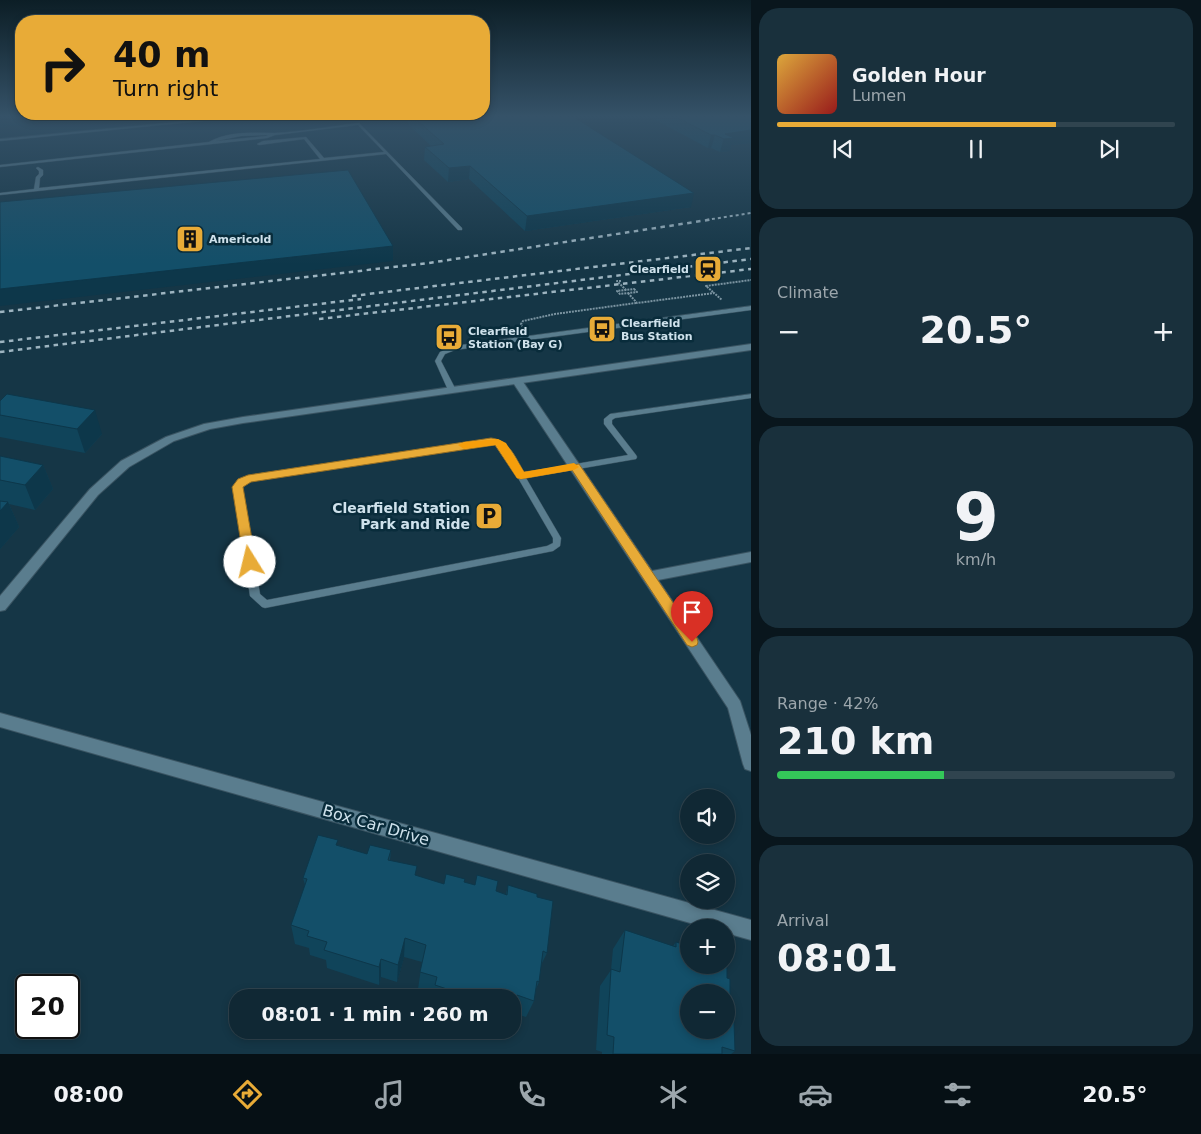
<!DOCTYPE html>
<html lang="en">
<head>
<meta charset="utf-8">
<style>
	:root { --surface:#102834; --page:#19303c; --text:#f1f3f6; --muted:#9ca6ac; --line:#30444f; --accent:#e8ab37 }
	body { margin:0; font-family:"DejaVu Sans",sans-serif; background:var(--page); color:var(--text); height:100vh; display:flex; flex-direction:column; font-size:19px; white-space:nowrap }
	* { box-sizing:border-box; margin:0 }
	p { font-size:16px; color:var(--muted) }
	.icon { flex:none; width:28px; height:28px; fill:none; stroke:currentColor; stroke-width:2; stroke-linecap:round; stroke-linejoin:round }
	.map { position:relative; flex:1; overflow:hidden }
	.sheet { display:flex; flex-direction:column; gap:8px; padding:8px; background:#09161d; width:450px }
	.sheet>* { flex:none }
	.guide { position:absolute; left:15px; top:15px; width:475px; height:105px; border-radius:20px; box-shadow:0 2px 8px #0003,0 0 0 1px var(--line); background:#e8ab37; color:#111; overflow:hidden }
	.controls { position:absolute; left:680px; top:789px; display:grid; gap:10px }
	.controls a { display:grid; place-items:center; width:55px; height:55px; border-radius:50%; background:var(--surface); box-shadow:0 2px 8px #0003,0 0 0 1px var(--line); font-size:25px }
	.speed { position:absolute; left:15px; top:974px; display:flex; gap:10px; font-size:25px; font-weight:700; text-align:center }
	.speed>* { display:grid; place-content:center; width:65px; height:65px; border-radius:50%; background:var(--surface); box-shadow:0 2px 8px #0003,0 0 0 1px var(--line); line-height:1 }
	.speed .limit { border:2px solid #111; border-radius:8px; background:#fff; color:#111 }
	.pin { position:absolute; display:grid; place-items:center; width:42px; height:42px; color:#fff; margin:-51px -21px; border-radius:50% 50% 50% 0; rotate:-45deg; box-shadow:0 0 5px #0007 }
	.pin .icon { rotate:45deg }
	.me { position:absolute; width:55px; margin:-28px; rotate:351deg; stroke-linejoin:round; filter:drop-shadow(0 0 4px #0008) }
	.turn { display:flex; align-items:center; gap:18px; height:105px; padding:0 15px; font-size:22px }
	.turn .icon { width:65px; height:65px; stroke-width:2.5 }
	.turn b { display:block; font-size:35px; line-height:42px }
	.big { font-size:38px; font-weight:800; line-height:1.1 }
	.sheet .tile { flex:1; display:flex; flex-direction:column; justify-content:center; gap:8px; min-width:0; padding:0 18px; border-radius:20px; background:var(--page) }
	.sheet .dial { align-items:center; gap:0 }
	.dial b { font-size:65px; line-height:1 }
	.song { display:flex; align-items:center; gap:15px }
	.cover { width:60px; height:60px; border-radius:8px; background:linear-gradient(135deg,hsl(40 70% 55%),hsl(0 70% 35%)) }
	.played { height:5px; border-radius:2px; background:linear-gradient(90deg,var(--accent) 70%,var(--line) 70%) }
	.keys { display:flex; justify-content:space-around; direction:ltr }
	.heat { display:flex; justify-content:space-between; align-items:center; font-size:28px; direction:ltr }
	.charge { height:8px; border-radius:4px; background:linear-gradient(90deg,#34c759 42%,var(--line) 0) }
	.trip { position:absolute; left:229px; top:989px; width:292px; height:50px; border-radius:20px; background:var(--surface); box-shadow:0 2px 8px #0003,0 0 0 1px var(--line); font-weight:800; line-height:50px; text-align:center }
	.tabs { display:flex; height:80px; justify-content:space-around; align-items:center; background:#061015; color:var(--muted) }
	.tabs .icon { width:35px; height:35px }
	.tabs .active { color:var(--accent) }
	.tabs b { font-size:22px; color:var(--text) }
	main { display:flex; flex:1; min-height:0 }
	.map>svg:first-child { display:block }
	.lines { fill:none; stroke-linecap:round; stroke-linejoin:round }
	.service-casing { stroke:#3a5462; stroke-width:1 }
	.minor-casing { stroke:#3a5462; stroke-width:2 }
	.tertiary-casing { stroke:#3a5462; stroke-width:2 }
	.path { stroke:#7b94a1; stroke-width:2; stroke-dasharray:2 1; stroke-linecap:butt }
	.service { fill:#5a7d8e; fill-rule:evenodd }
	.minor { fill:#5a7d8e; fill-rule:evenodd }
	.tertiary { fill:#5a7d8e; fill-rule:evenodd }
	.rail-far1 { stroke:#9db4c0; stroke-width:2; stroke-dasharray:3 3; stroke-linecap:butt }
	.rail { stroke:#9db4c0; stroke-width:2.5; stroke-dasharray:4.5 4.5; stroke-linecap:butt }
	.wall { fill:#10445a }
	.shaded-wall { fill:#0d374a }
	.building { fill:#134f69; stroke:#0d374a }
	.route { fill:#e8ab37; stroke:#976f24 }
	.slow { fill:#f59e0b }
	.labels { text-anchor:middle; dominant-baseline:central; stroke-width:5; stroke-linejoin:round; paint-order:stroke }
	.far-poi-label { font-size:11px; font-weight:bold; fill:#cfe2ec; stroke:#092c3b; text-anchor:start }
	.poi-label { font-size:14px; font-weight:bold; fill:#cfe2ec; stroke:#092c3b; text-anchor:end }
	.near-street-label { font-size:16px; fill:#cfe2ec; stroke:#092c3b }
</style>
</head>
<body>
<main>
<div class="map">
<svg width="751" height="1054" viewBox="0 0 751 1054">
	<rect width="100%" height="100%" fill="#153646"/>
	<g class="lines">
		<defs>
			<g id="service">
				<path d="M239 116H253L0 141V139Z"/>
				<path d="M359 123 462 228V230H458L386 154 0 195V193L34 189 36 177 39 174V171L36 168 38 167 43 170V175L40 178 39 188 320 159 304 139 259 145 257 144 263 141 306 137 324 158 384 152 358 125 275 135 267 138 0 167V165L209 142C229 131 251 133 274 133 302 132 331 126 359 123ZM268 135 266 136 216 141 241 136Z"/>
				<path d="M751 306V310L455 350 445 354 441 361 456 390 452 392 448 390 435 361 440 352 454 346Z"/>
				<path d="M751 394V398L615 418 612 420V424L636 455 637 457 636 459 526 478 561 538 560 546 553 551 265 608 262 607 250 596 234 487 245 477 491 439C511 441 514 457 523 473L628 455 604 424V419L610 414ZM491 443 500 447 553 538V543L547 546 267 600 260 594 242 488 250 481Z"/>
			</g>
			<g id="minor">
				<path d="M517 378 521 379 652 571 751 552V562L658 580 740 701 751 735V771L745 769 743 764 728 708 512 381Z"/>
				<path d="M0 713 751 920V940L726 933V928H708L0 727Z"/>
			</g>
			<path id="tertiary" d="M751 344V350L243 423 210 429 174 441 129 467 98 495 5 610 0 611V596L90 489 121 461 166 437 204 424 243 417Z"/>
		</defs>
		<use href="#service" class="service-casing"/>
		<use href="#minor" class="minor-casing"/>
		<use href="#tertiary" class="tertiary-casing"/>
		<g class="path">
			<path d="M621 281H617L626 290"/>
			<path d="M634 289 637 292 620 294 617 291Z"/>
			<path d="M713 292 706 286 751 280"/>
			<path d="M628 293 637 303 714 293 722 300"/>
			<path d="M523 327 521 324 523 321 555 314 636 303"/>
		</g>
		<use href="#service" class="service"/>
		<use href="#minor" class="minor"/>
		<use href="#tertiary" class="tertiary"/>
		<path class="rail-far1" d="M706 220 751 213"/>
		<g class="rail">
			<path d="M352 296 751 248"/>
			<path d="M0 312 429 263 714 219"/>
			<path d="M319 319 751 269"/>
			<path d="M0 342 361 299"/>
			<path d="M0 352 751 259"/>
		</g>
	</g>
	<g class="wall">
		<path d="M408 116H572L691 207 525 231 469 179 448 182 424 160 425 147 431 146 408 124Z"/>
		<path d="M648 116H751V143L731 145 730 151 720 152 711 148H708Z"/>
		<path d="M0 401 102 434 85 453 0 437Z"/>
		<path d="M0 456 43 465 53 489 35 510 9 504 19 527 0 549Z"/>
		<path d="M338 845 367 854 391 850 390 860 416 876 444 884 464 882 506 894 508 885 537 897 547 953 541 965 539 982 535 991 534 1001 526 1017 512 1013V998H433L434 994 418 989 422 962 404 957 397 982 381 977 379 985 327 968 326 960 310 955 309 948 295 944 291 925 305 885 303 878Z"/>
		<path d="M625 930 673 946 676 942 727 978 730 1006 726 1009V992H689L735 1051 731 1054H602V1052L596 1050 600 986 611 970 613 949Z"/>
	</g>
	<g class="shaded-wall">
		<path d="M0 116H74L55 118 56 120 0 128Z"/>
		<path d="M751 130V143L731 145 730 151 720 152 725 134Z"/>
		<path d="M711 135H715L711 148H708Z"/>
		<path d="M470 166 469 179 448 182 449 168Z"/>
		<path d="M694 193 691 207 525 231 527 216Z"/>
		<path d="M393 246V261L0 306V289Z"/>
		<path d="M95 410 102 434 85 453 77 429Z"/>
		<path d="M43 465 53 489 35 510 25 485Z"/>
		<path d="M8 502 19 527 0 549V511Z"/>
		<path d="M405 938 404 957 397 982 398 965Z"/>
		<path d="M381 959V977L379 985V967Z"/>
	</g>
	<g class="building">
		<path d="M412 116H572L694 193 527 216 470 166 449 168 425 147 444 144Z"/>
		<path d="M674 116H751V130L725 134 734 138 724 139 715 135H711Z"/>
		<path d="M348 170 393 246 0 289V202Z"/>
		<path d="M7 394 95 410 77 429 0 415V401Z"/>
		<path d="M0 456 43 465 25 485 0 480Z"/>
		<path d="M0 501 8 502 0 511Z"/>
		<path d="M318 835 338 840 336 845 367 854 370 845 391 850 388 860 417 866 415 875 444 884 446 874 465 879 464 882 475 885 477 875 498 881 496 891 507 895 508 885 537 894V897L553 901 547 953 543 951 539 982 537 981 534 1001 517 995 516 1002 512 1001V998H503L496 995V998H474L435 985 437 977 420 972 426 945 405 938 398 965 381 959 379 967 324 950 327 942 307 936 309 931 291 925 307 879 303 878Z"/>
		<path d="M625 930 676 947V942L689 946V965H726L727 957V978L730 979V1006L726 1005V992H689V1030H726V1020L734 1022 735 1051 722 1047V1054H613L614 1037 607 1035 611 969 620 972Z"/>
	</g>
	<linearGradient id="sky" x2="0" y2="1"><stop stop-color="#0c1e26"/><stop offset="0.44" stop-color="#355268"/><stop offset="1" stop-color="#355268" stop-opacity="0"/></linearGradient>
	<rect width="751" height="264" fill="url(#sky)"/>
	<path class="route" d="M491 438C509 440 515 457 524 472L579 464 697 638 698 642 697 645 692 647 687 645 572 470 521 479 517 478 495 445 251 482 243 487 256 562 250 567 244 562 232 487 238 479 248 475Z"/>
	<path class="slow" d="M498 439 506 443 524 472 574 463 579 467 574 470 521 479 517 478 496 445 464 449 458 445 464 442Z"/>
	<defs>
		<symbol id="building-square" viewBox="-11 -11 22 22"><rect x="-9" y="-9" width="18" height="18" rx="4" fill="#e8ab37" stroke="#092c3b"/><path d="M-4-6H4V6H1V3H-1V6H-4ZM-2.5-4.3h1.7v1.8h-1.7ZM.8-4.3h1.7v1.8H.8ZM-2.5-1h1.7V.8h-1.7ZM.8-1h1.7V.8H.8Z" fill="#111"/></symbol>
		<symbol id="station-square" viewBox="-11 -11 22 22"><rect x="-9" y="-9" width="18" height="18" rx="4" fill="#e8ab37" stroke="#092c3b"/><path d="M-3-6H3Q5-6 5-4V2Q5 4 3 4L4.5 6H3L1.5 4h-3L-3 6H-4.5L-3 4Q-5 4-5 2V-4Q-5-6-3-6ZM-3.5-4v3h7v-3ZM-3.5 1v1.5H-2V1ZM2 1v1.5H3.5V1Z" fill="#111"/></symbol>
		<symbol id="bus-square" viewBox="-11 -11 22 22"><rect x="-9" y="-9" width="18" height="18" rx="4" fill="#e8ab37" stroke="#092c3b"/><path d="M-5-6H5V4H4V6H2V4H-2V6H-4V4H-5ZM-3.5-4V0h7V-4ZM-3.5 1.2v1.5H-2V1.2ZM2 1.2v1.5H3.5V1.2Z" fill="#111"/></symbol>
		<symbol id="parking-square" viewBox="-11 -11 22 22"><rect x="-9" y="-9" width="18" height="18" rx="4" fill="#e8ab37" stroke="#092c3b"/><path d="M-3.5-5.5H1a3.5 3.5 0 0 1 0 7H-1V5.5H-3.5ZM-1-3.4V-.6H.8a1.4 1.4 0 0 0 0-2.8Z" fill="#111"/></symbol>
	</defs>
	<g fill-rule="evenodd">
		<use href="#building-square" x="174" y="223" width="32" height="32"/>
		<use href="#station-square" x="692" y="253" width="32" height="32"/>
		<use href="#bus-square" x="586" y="313" width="32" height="32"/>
		<use href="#bus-square" x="433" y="321" width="32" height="32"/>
		<use href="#parking-square" x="473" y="500" width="32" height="32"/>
	</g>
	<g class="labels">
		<g class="far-poi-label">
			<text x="209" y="239">Americold</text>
			<text x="689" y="269" text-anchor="end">Clearfield</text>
			<text x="621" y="323">Clearfield<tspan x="621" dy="13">Bus Station</tspan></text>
			<text x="468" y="331">Clearfield<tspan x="468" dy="13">Station (Bay G)</tspan></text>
		</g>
		<g class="poi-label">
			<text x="470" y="508">Clearfield Station<tspan x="470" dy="16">Park and Ride</tspan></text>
		</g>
		<g class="near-street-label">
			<text transform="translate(376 825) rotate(16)">Box Car Drive</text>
		</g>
	</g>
</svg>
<div class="controls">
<a><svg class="icon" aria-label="sound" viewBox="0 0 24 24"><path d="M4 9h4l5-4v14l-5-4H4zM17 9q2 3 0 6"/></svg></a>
<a><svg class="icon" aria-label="layers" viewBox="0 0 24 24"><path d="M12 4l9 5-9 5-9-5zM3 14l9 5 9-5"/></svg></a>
<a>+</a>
<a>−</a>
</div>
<div class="speed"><div class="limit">20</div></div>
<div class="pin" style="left:692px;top:642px;background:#d93025"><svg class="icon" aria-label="arrive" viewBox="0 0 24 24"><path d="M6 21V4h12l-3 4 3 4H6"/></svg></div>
<svg class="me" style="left:250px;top:562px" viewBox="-20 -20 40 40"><circle r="19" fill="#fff"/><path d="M0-13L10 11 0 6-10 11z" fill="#e8ab37"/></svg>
<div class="trip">08:01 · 1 min · 260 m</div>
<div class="guide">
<div class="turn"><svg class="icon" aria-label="right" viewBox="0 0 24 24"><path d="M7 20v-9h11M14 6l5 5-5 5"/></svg><div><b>40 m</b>Turn right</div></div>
</div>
</div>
<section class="sheet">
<div class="tile">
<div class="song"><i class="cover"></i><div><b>Golden Hour</b><p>Lumen</p></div></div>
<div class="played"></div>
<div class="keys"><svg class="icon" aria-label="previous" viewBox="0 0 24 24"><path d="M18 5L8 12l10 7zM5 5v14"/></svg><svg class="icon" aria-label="pause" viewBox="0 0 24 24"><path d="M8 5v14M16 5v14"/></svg><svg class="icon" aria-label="next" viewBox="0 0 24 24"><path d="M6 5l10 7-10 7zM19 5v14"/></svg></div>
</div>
<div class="tile"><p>Climate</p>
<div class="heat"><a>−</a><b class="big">20.5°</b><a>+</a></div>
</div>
<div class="tile dial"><b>9</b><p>km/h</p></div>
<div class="tile"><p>Range · 42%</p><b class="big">210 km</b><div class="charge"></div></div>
<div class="tile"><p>Arrival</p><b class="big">08:01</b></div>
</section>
</main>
<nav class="tabs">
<b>08:00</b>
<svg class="icon active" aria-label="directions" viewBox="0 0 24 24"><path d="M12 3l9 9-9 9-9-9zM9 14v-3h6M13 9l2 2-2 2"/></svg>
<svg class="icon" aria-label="music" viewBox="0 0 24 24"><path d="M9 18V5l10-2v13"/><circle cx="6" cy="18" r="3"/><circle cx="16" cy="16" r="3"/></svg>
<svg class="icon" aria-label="phone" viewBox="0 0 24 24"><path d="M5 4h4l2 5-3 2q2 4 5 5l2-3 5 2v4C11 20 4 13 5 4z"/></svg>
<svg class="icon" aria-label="climate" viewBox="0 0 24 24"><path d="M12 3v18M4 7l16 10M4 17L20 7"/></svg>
<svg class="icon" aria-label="car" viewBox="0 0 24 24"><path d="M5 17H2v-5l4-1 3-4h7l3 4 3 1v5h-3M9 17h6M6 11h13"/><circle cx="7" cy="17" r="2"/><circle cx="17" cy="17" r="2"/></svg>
<svg class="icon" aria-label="filters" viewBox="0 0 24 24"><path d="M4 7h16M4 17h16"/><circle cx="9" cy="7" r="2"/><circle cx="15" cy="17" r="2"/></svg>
<b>20.5°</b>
</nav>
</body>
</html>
